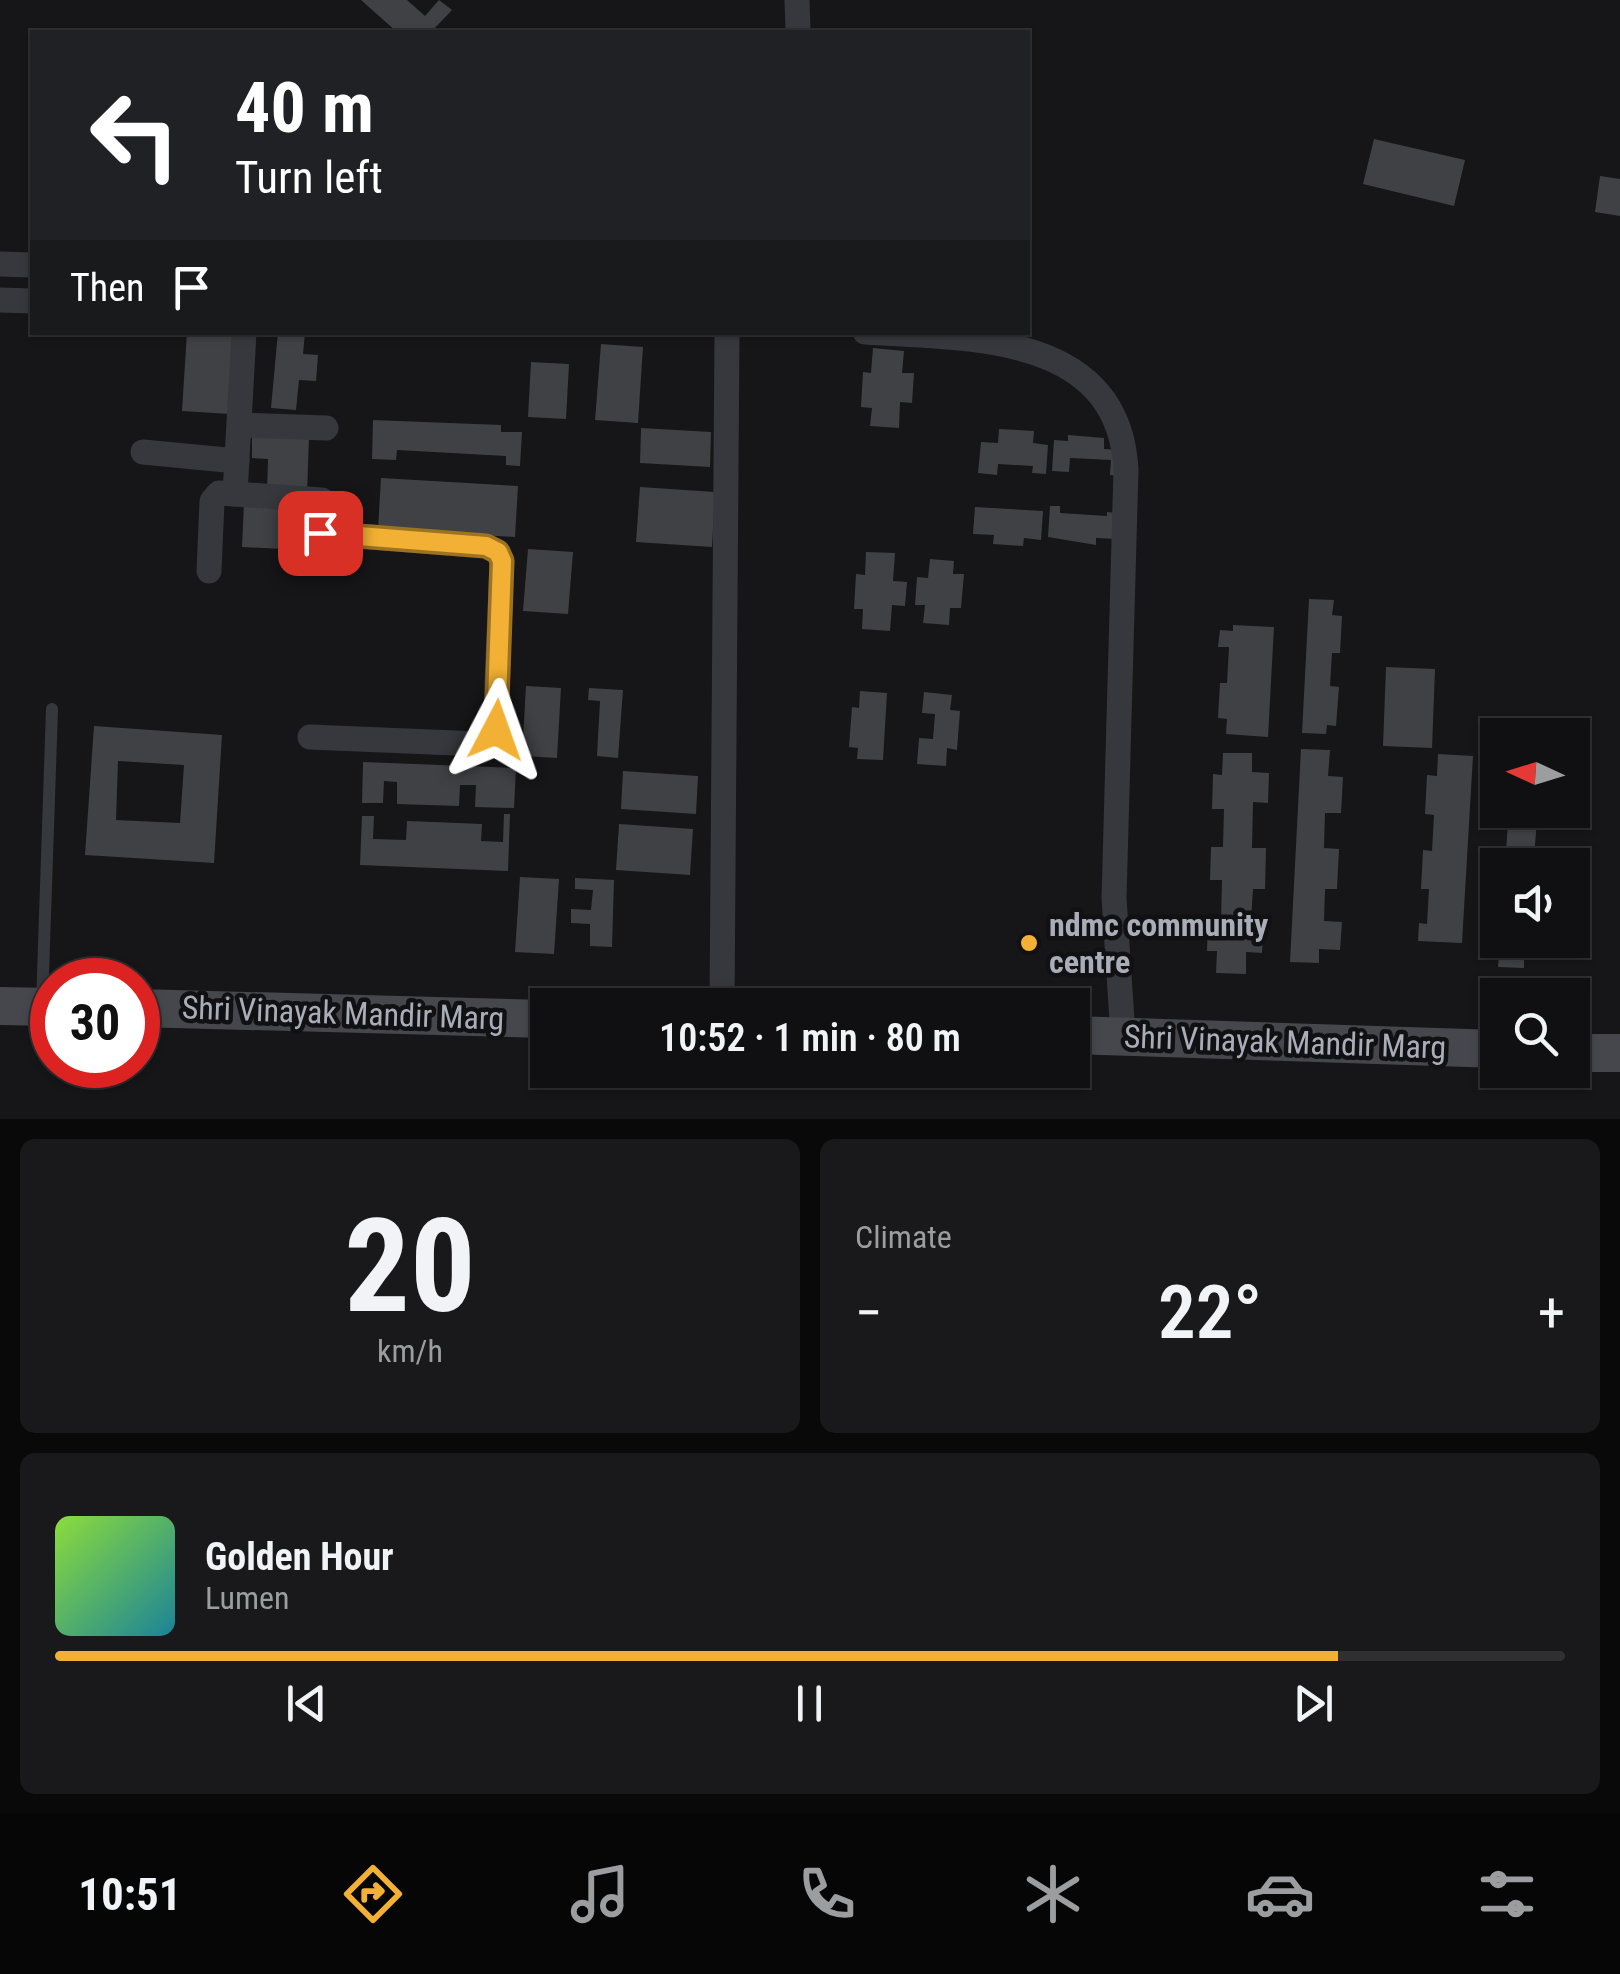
<!DOCTYPE html>
<html lang="en">
<head>
<meta charset="utf-8">
<style>
	:root { --surface:#101012; --page:#19191b; --text:#f1f3f6; --muted:#9c9d9f; --line:#303032; --accent:#f2b134 }
	body { margin:0; font-family:"Roboto Condensed",sans-serif; background:var(--page); color:var(--text); height:100vh; display:flex; flex-direction:column; font-size:38px; white-space:nowrap }
	* { box-sizing:border-box; margin:0 }
	p { font-size:32px; color:var(--muted) }
	.icon { flex:none; width:55px; height:55px; fill:none; stroke:currentColor; stroke-width:2; stroke-linecap:round; stroke-linejoin:round }
	.map { position:relative; height:1119px; overflow:hidden }
	.drawer { display:flex; flex-direction:column; gap:20px; padding:20px; background:#09090a; flex:1 }
	.drawer>* { flex:none }
	.guide { position:absolute; left:30px; top:30px; width:1000px; height:305px; border-radius:0px; box-shadow:0 2px 8px #0004,0 0 0 2px var(--line); background:#202124; color:#fff; overflow:hidden }
	.needle { width:65px; rotate:274deg }
	.tools { position:absolute; left:1480px; top:718px; display:grid; gap:20px }
	.tools a { display:grid; place-items:center; width:110px; height:110px; border-radius:0px; background:var(--surface); box-shadow:0 2px 8px #0004,0 0 0 2px var(--line); font-size:50px }
	.speed { position:absolute; left:30px; top:958px; display:flex; gap:20px; font-size:50px; font-weight:700; text-align:center }
	.speed>* { display:grid; place-content:center; width:130px; height:130px; border-radius:50%; background:var(--surface); box-shadow:0 2px 8px #0004,0 0 0 2px var(--line); line-height:1 }
	.speed .limit { border:15px solid #d22; background:#fff; color:#111 }
	.pin { position:absolute; display:grid; place-items:center; width:85px; height:85px; color:#fff; margin:-42px; border-radius:20px; box-shadow:0 5px 15px #0006 }
	.me { position:absolute; width:110px; margin:-55px; rotate:4deg; stroke-linejoin:round; filter:drop-shadow(0 0 8px #0008) }
	.turn { display:flex; align-items:center; gap:35px; height:210px; padding:0 40px; font-size:45px }
	.turn .icon { width:130px; height:130px; stroke-width:2.5 }
	.turn b { display:block; font-size:70px; line-height:85px }
	.then { display:flex; align-items:center; height:95px; padding:0 40px; background:#0003; gap:20px; font-size:38px }
	.big { font-size:75px; font-weight:600; line-height:1.1 }
	.drawer .widget { flex:1; display:flex; flex-direction:column; justify-content:center; gap:15px; min-width:0; padding:0 35px; border-radius:15px; background:var(--page) }
	.drawer .dial { align-items:center; gap:0 }
	.dial b { font-size:130px; line-height:1 }
	.song { display:flex; align-items:center; gap:30px }
	.cover { width:120px; height:120px; border-radius:15px; background:linear-gradient(135deg,hsl(90 70% 55%),hsl(190 70% 35%)) }
	.played { height:10px; border-radius:5px; background:linear-gradient(90deg,var(--accent) 85%,var(--line) 85%) }
	.keys { display:flex; justify-content:space-around; direction:ltr }
	.heat { display:flex; justify-content:space-between; align-items:center; font-size:55px; direction:ltr }
	.drawer .tiles { flex:1; display:grid; gap:20px; grid-template-columns:1fr 1fr }
	.widget:last-child { grid-column:span 2 }
	.trip { position:absolute; left:530px; top:988px; width:560px; height:100px; border-radius:0px; background:var(--surface); box-shadow:0 2px 8px #0004,0 0 0 2px var(--line); font-weight:600; line-height:100px; text-align:center }
	.tab-bar { display:flex; height:160px; justify-content:space-around; align-items:center; background:#060607; color:var(--muted) }
	.tab-bar .icon { width:70px; height:70px }
	.tab-bar .selected { color:var(--accent) }
	.tab-bar b { font-size:45px; color:var(--text) }
	.map>svg:first-child { display:block }
	.building { fill:#404145; fill-rule:evenodd }
	.lines { fill:none; stroke-linecap:round; stroke-linejoin:round }
	.lane { stroke:#37383d; stroke-width:12 }
	.street { stroke:#37383d; stroke-width:25 }
	.secondary { stroke:#45474d; stroke-width:38 }
	.route-casing { stroke:#9d7322; stroke-width:25 }
	.route { stroke:#f2b134; stroke-width:18 }
	.poi-dot { fill:#f2b134; stroke:#111113; stroke-width:4 }
	.labels { text-anchor:middle; dominant-baseline:central; stroke-width:9; stroke-linejoin:round; paint-order:stroke }
	.poi-label { font-size:32px; font-weight:bold; fill:#a8adb8; stroke:#111113; text-anchor:start }
	.street-label { font-size:32px; fill:#a8adb8; stroke:#111113 }
</style>
</head>
<body>
<div class="map">
<svg width="1620" height="1119" viewBox="0 0 1620 1119">
	<rect width="100%" height="100%" fill="#161618"/>
	<g class="building">
		<path d="M361 0H407L425 16 439 0 452 10 431 32H397Z"/>
		<path d="M1374 139 1465 160 1454 206 1363 184Z"/>
		<path d="M1600 176 1620 179V216L1595 212Z"/>
		<path d="M187 332 236 334 230 414 182 411Z"/>
		<path d="M278 332H305L303 354 318 355 316 381 299 380 296 410 271 408Z"/>
		<path d="M601 344 643 347 638 423 595 420Z"/>
		<path d="M873 348 904 351 902 373H914L912 403 900 402 899 428 870 426 872 408 861 407 863 372 871 373Z"/>
		<path d="M531 362 569 364 566 419 528 417Z"/>
		<path d="M373 420 501 425V432H522L520 466 506 465V456L397 450 396 460 372 459Z"/>
		<path d="M641 428 711 432 710 467 640 463Z"/>
		<path d="M999 429 1034 431 1033 443 1048 445 1046 474 1032 473 1033 466 998 464 997 475 978 473 981 442 998 443Z"/>
		<path d="M252 433 309 435 307 496 267 494 268 459 252 458Z"/>
		<path d="M1068 435 1104 438V449L1122 450 1120 476 1110 475 1111 460 1070 458 1069 472 1052 471 1054 440 1068 441Z"/>
		<path d="M381 478 518 486 515 537 378 529Z"/>
		<path d="M640 487 715 492 712 547 636 542Z"/>
		<path d="M244 503 306 507 303 550 242 547Z"/>
		<path d="M1050 506H1060V513L1107 516V512L1116 513 1115 539 1096 538V545L1048 537Z"/>
		<path d="M975 507 1043 511 1041 540 1024 538 1023 546 993 544 994 535 973 534Z"/>
		<path d="M528 549 573 552 568 614 523 611Z"/>
		<path d="M866 552 895 553 893 581 907 582 905 606 892 605 890 631 862 629 863 609H854L856 574 865 575Z"/>
		<path d="M930 559 954 561 953 574H964L961 608H950L949 625 923 623 925 605H915L917 577 928 578Z"/>
		<path d="M1309 599 1334 600 1332 615 1342 616 1340 653H1332L1330 686 1339 687 1336 726 1327 725 1326 734 1302 733Z"/>
		<path d="M1233 625 1274 627 1268 737 1226 734 1227 719 1218 718 1220 683H1227L1229 647H1218L1220 630 1233 631Z"/>
		<path d="M1386 667 1435 669 1432 748 1383 746Z"/>
		<path d="M526 686 561 688 557 758 522 756Z"/>
		<path d="M589 688 623 690 618 758 597 756 600 701 588 700Z"/>
		<path d="M860 691 887 693 883 760 857 759 858 748 849 747 852 707 859 708Z"/>
		<path d="M924 692 952 695 950 710 960 711 957 750 947 748 946 766 917 764 919 738 933 739 935 714 922 713Z"/>
		<path d="M94 726 222 735 214 863 85 855ZM118 761 184 765 180 823 116 820Z"/>
		<path d="M1301 749 1330 750 1328 776 1343 777 1341 813H1325L1324 848 1339 849 1337 889H1325L1324 921 1342 922 1340 950 1319 949V963L1290 962Z"/>
		<path d="M1223 753H1252V772L1269 773 1268 803 1253 802 1252 848H1266L1265 889H1253L1251 920H1264L1262 953 1246 952V974L1216 973 1217 951H1207L1208 923H1221L1222 880H1210L1211 847H1223L1224 809H1212L1213 774 1222 775Z"/>
		<path d="M1438 754 1473 756 1462 943 1418 941 1419 923 1427 924 1429 889H1421L1423 850 1432 851 1434 815 1425 814 1427 775 1437 776Z"/>
		<path d="M363 762 516 768 514 808 475 807 476 785H460L459 806 397 804V782L384 781 383 803H362Z"/>
		<path d="M623 771 698 776 696 814 621 809Z"/>
		<path d="M1509 810H1548L1547 821 1537 820 1534 857H1544V865H1505Z"/>
		<path d="M504 814H510L508 871 360 865 362 816H374L373 839 406 840 407 821 434 822 482 824 481 841 503 842Z"/>
		<path d="M619 824 693 829 690 875 616 870Z"/>
		<path d="M520 877 559 879 554 954 515 952Z"/>
		<path d="M575 878 614 880 612 947 590 946V924L571 923V909L591 910 593 890 575 889Z"/>
		<path d="M1500 940H1539L1538 958H1524V968L1498 967Z"/>
	</g>
	<g class="lines">
		<path class="lane" d="M42 1004 52 709"/>
		<g class="street">
			<path d="M797 0 798 32"/>
			<path d="M0 264 32 265"/>
			<path d="M0 300 32 301"/>
			<path d="M865 332C966 339 1118 331 1126 469L1114 898 1123 1036"/>
			<path d="M240 425 326 428"/>
			<path d="M143 452 237 461"/>
			<path d="M235 494 322 500"/>
			<path d="M209 571 212 501 219 493 235 494 244 332"/>
			<path d="M310 737 479 744 491 741 495 730 502 561 498 552 485 546 320 533"/>
			<path d="M722 1005 727 332"/>
		</g>
		<g class="secondary">
			<path d="M0 1006 52 1007"/>
			<path d="M138 1008 548 1019"/>
			<path d="M1072 1035 1498 1049"/>
			<path d="M1572 1053H1620"/>
		</g>
	</g>
	<g class="lines">
		<defs>
			<path id="route" d="M320 533 486 546 498 552 502 561 496 730"/>
		</defs>
		<use href="#route" class="route-casing"/>
		<use href="#route" class="route"/>
	</g>
	<circle class="poi-dot" cx="1029" cy="943" r="10"/>
	<g class="labels">
		<g class="poi-label">
			<text x="1049" y="925">ndmc community<tspan x="1049" dy="37">centre</tspan></text>
		</g>
		<g class="street-label">
			<text transform="translate(343 1013) rotate(2)">Shri Vinayak Mandir Marg</text>
			<text transform="translate(1285 1042) rotate(2)">Shri Vinayak Mandir Marg</text>
		</g>
	</g>
</svg>
<div class="tools">
<a><svg class="needle" viewBox="-14 -14 28 28"><path d="M0-13l5 13h-10z" fill="#e53935"/><path d="M0 13l5-13h-10z" fill="#9c9d9f"/></svg></a>
<a><svg class="icon" aria-label="sound" viewBox="0 0 24 24"><path d="M4 9h4l5-4v14l-5-4H4zM17 9q2 3 0 6"/></svg></a>
<a><svg class="icon" aria-label="search" viewBox="0 0 24 24"><circle cx="10" cy="10" r="6"/><path d="M15 15l6 6"/></svg></a>
</div>
<div class="speed"><div class="limit">30</div></div>
<div class="pin" style="left:320px;top:533px;background:#d93025"><svg class="icon" aria-label="arrive" viewBox="0 0 24 24"><path d="M6 21V4h12l-3 4 3 4H6"/></svg></div>
<svg class="me" style="left:496px;top:730px" viewBox="-20 -20 40 40"><path d="M0-17L14 15 0 8-14 15z" fill="#f2b134" stroke="#fff" stroke-width="4"/></svg>
<div class="trip">10:52 · 1 min · 80 m</div>
<div class="guide">
<div class="turn"><svg class="icon" aria-label="left" viewBox="0 0 24 24"><path d="M17 20v-9H6M10 6l-5 5 5 5"/></svg><div><b>40 m</b>Turn left</div></div>
<div class="then">Then<svg class="icon" aria-label="arrive" viewBox="0 0 24 24"><path d="M6 21V4h12l-3 4 3 4H6"/></svg></div>
</div>
</div>
<section class="drawer">
<div class="tiles">
<div class="widget dial"><b>20</b><p>km/h</p></div>
<div class="widget"><p>Climate</p>
<div class="heat"><a>−</a><b class="big">22°</b><a>+</a></div>
</div>
<div class="widget">
<div class="song"><i class="cover"></i><div><b>Golden Hour</b><p>Lumen</p></div></div>
<div class="played"></div>
<div class="keys"><svg class="icon" aria-label="previous" viewBox="0 0 24 24"><path d="M18 5L8 12l10 7zM5 5v14"/></svg><svg class="icon" aria-label="pause" viewBox="0 0 24 24"><path d="M8 5v14M16 5v14"/></svg><svg class="icon" aria-label="next" viewBox="0 0 24 24"><path d="M6 5l10 7-10 7zM19 5v14"/></svg></div>
</div>
</div>
</section>
<nav class="tab-bar">
<b>10:51</b>
<svg class="icon selected" aria-label="directions" viewBox="0 0 24 24"><path d="M12 3l9 9-9 9-9-9zM9 14v-3h6M13 9l2 2-2 2"/></svg>
<svg class="icon" aria-label="music" viewBox="0 0 24 24"><path d="M9 18V5l10-2v13"/><circle cx="6" cy="18" r="3"/><circle cx="16" cy="16" r="3"/></svg>
<svg class="icon" aria-label="phone" viewBox="0 0 24 24"><path d="M5 4h4l2 5-3 2q2 4 5 5l2-3 5 2v4C11 20 4 13 5 4z"/></svg>
<svg class="icon" aria-label="climate" viewBox="0 0 24 24"><path d="M12 3v18M4 7l16 10M4 17L20 7"/></svg>
<svg class="icon" aria-label="car" viewBox="0 0 24 24"><path d="M5 17H2v-5l4-1 3-4h7l3 4 3 1v5h-3M9 17h6M6 11h13"/><circle cx="7" cy="17" r="2"/><circle cx="17" cy="17" r="2"/></svg>
<svg class="icon" aria-label="filters" viewBox="0 0 24 24"><path d="M4 7h16M4 17h16"/><circle cx="9" cy="7" r="2"/><circle cx="15" cy="17" r="2"/></svg>
</nav>
</body>
</html>
